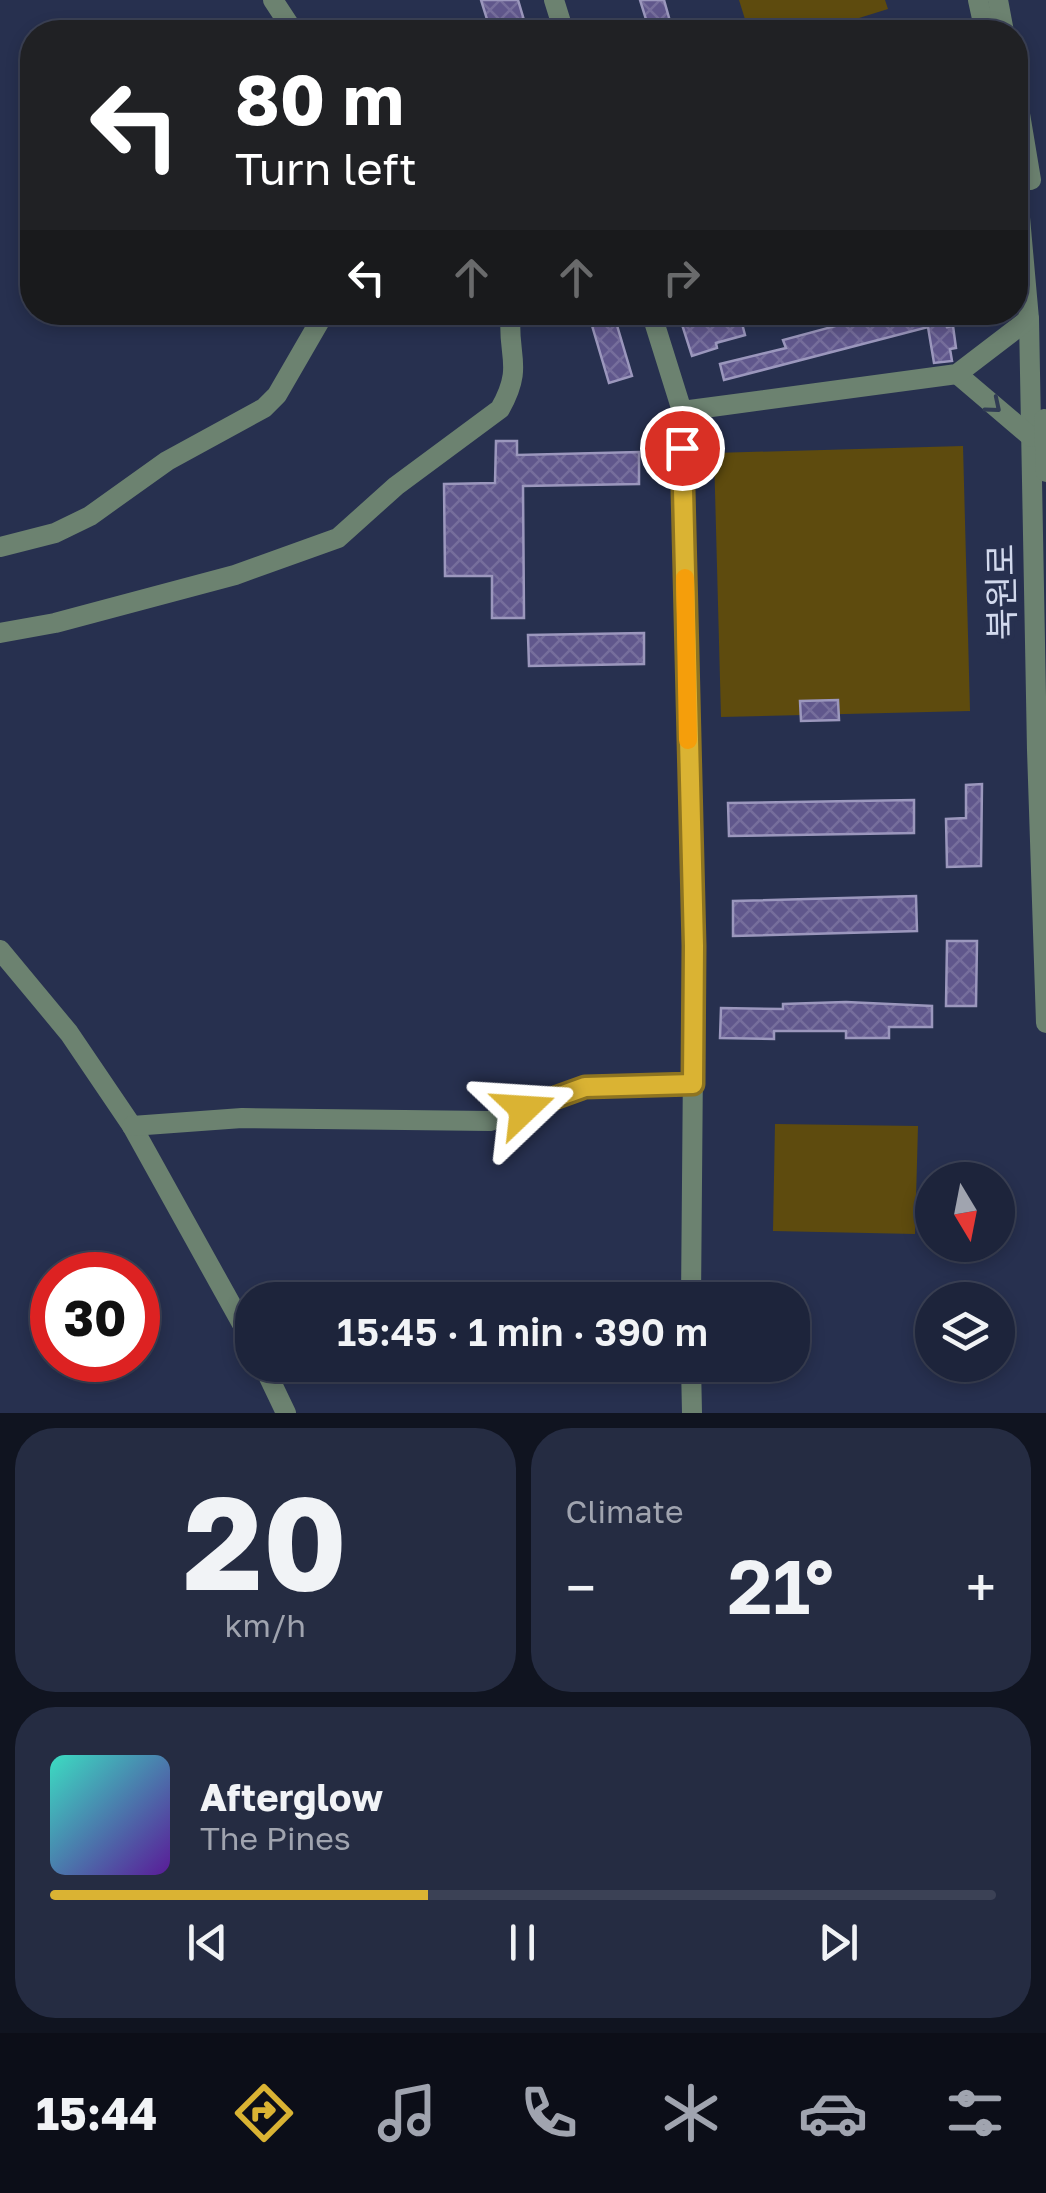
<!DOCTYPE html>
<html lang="en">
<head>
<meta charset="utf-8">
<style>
	:root { --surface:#1d243b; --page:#252c42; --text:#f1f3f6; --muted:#a0a4af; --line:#3b4155; --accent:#dab333 }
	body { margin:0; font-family:"Golos Text","Noto Sans KR",sans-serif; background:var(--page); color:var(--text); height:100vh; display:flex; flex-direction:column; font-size:38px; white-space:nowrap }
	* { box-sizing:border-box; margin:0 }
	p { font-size:32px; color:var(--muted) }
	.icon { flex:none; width:55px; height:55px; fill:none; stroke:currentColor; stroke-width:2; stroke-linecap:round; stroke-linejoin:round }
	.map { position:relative; height:1413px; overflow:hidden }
	.side { display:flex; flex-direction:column; gap:15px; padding:15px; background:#101420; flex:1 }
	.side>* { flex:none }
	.banner { position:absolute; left:20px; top:20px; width:1008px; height:305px; border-radius:40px; box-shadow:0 5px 15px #0003,0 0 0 2px var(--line); background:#202124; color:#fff; overflow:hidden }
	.needle { width:65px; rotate:170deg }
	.fabs { position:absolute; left:915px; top:1162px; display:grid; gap:20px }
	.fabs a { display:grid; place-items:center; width:100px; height:100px; border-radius:50%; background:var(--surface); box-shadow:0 5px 15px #0003,0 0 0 2px var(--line); font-size:50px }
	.speed { position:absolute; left:30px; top:1252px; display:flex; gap:20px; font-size:50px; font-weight:700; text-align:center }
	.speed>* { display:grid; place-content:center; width:130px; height:130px; border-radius:50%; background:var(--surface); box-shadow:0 5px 15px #0003,0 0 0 2px var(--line); line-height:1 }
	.speed .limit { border:15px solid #d22; background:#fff; color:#111 }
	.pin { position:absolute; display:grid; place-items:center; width:85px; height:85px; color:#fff; margin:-42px; border:5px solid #fff; border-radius:50%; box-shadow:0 2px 10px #0007 }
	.me { position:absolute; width:110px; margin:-55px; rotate:70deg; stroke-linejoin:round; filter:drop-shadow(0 0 8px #0008) }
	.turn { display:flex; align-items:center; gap:35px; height:210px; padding:0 50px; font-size:45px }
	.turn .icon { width:130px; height:130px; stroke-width:2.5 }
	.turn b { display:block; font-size:70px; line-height:85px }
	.lanes { display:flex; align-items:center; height:95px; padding:0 50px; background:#0003; justify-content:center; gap:50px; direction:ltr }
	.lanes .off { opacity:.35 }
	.big { font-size:75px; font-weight:600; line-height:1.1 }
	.side .widget { flex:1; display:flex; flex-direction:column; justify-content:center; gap:15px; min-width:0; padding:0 35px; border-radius:40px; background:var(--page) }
	.side .dial { align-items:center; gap:0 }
	.dial b { font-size:130px; line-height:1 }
	.song { display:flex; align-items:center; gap:30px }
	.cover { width:120px; height:120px; border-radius:15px; background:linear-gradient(135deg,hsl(170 70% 55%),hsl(270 70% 35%)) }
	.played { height:10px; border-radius:5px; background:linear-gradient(90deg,var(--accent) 40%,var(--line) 40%) }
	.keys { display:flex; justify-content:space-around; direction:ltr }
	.heat { display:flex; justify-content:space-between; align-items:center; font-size:55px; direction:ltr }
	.side .tiles { flex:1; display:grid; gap:15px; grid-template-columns:1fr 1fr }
	.widget:last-child { grid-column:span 2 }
	.trip { position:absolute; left:235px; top:1282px; width:575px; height:100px; border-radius:40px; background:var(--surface); box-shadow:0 5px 15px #0003,0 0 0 2px var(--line); font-weight:600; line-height:100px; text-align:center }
	.dock { display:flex; height:160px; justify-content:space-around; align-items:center; background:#0c0e18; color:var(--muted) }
	.dock .icon { width:70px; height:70px }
	.dock .current { color:var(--accent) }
	.dock b { font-size:45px; color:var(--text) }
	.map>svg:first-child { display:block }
	.grass { fill:#5e4b0e }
	.building { fill:url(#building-cross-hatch); stroke:#9b97bd; stroke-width:2.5 }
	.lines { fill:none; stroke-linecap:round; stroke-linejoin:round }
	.minor { stroke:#6c8270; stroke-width:20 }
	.oneway { stroke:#313c54 }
	.route-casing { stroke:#8e7421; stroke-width:25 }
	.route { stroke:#dab333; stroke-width:18 }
	.slow { stroke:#f59e0b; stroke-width:18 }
	.labels { text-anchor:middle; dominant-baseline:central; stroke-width:10; stroke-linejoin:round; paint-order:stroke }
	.street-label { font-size:35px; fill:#d1d8ec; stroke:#27304f }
</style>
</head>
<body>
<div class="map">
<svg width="1046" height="1413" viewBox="0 0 1046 1413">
	<defs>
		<pattern id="building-cross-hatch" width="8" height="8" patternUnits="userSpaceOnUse" patternTransform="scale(2.5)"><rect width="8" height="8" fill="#60578c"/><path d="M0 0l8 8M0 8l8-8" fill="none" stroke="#766e9c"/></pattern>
	</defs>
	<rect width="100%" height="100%" fill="#27304f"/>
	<g class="grass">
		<path d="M739 0H885L888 9 814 32H749Z"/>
		<path d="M963 446 970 711 721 717 714 453Z"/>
		<path d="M775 1124 918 1126 915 1234 773 1231Z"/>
	</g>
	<g class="building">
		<path d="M481 0H518L526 27 509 32H491Z"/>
		<path d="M640 0H664L673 32H650Z"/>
		<path d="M588 312H613L632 376 609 383Z"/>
		<path d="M678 312H739L745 335 716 343 717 348 692 356Z"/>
		<path d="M852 312H944L947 327 953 326 956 348 950 349 952 361 934 363 928 327 724 380 720 364 786 348 783 340 843 324 840 316Z"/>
		<path d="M496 441H517V455L639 452V484L523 486 524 618H492V576H445L444 484 495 483Z"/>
		<path d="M644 633V664L529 666 528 635Z"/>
		<path d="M838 700 839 720 801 721 800 701Z"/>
		<path d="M982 784 981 866 947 867 946 819 966 818V785Z"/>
		<path d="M914 800V833L729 836 728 803Z"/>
		<path d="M916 896 917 931 733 936V901Z"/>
		<path d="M947 941H977L976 1006H946Z"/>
		<path d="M846 1002 932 1006V1027H889V1038H846V1031H774V1039L720 1038 721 1008 783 1009V1004Z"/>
	</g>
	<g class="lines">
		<g class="minor">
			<path d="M273 0 294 32"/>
			<path d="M554 0 564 32"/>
			<path d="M978 0 985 32"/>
			<path d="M998 0 1004 32"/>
			<path d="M1015 84 1031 180"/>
			<path d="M1015 161 1029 319 1037 750 1046 1023"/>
			<path d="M651 312 682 411 694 946 691 1300"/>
			<path d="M957 374 1031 437"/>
			<path d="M682 411 957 374 1029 319"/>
			<path d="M1044 419 1046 472"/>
			<path d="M0 547 55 533 90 516 167 461 264 408 277 395 325 312"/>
			<path d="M0 633 55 623 235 575 338 538 396 486 500 409C525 365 506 355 511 312"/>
			<path d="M0 950 69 1033 132 1126 252 1342"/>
			<path d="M132 1126 242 1118 490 1121 585 1087 693 1084"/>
			<path d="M263 1365 286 1413"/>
			<path d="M691 1365 692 1413"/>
		</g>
	</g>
	<defs><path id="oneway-chevron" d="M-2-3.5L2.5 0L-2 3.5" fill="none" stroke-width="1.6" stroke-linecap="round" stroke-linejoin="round" transform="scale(2.5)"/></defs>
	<use class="oneway" href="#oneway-chevron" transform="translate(994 406) rotate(40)"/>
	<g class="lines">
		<defs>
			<path id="route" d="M524 1109 585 1087 693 1084 694 946 682 448"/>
		</defs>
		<use href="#route" class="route-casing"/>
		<use href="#route" class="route"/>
		<path class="slow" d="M685 578 688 740"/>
	</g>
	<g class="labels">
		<g class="street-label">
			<text transform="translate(1001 592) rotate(-91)">북원로</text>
		</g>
	</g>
</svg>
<div class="fabs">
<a><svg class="needle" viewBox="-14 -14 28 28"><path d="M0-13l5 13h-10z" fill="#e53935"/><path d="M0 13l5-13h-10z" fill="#a0a4af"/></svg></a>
<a><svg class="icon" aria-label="layers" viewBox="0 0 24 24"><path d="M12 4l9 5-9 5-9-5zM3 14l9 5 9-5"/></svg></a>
</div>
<div class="speed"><div class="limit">30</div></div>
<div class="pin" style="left:682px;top:448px;background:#d93025"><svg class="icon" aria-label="arrive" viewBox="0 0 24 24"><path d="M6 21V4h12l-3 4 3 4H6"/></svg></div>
<svg class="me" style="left:524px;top:1109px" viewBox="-20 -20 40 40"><path d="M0-17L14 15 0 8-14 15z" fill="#dab333" stroke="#fff" stroke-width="4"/></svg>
<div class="trip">15:45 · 1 min · 390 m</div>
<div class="banner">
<div class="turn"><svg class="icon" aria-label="left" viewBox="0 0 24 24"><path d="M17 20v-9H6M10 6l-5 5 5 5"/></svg><div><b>80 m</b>Turn left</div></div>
<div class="lanes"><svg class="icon" aria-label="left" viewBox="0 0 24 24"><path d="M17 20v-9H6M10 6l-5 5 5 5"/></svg><svg class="icon off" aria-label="ahead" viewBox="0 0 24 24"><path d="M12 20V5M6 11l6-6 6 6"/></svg><svg class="icon off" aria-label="ahead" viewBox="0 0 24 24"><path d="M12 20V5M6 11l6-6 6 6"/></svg><svg class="icon off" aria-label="right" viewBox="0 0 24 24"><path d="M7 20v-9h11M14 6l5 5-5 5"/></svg></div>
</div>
</div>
<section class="side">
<div class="tiles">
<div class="widget dial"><b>20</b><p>km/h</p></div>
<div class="widget"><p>Climate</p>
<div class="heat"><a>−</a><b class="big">21°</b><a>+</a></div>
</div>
<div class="widget">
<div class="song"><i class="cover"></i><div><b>Afterglow</b><p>The Pines</p></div></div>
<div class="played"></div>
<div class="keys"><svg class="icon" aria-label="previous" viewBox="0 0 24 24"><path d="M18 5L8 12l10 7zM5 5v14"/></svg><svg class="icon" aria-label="pause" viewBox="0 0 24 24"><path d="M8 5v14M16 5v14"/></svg><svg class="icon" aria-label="next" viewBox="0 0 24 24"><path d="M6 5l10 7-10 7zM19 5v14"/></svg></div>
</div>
</div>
</section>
<nav class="dock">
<b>15:44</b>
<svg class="icon current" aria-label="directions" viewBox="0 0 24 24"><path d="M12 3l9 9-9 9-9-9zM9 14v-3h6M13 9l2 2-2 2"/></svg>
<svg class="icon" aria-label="music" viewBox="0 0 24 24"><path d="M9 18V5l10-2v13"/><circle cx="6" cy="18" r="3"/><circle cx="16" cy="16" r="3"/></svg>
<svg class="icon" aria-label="phone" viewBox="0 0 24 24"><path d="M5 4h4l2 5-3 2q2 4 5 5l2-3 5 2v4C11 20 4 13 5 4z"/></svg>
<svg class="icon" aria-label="climate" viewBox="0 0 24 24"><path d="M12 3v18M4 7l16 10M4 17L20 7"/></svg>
<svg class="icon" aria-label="car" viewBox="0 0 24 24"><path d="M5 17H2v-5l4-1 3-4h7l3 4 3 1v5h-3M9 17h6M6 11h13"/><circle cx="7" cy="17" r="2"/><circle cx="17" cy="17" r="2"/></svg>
<svg class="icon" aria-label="filters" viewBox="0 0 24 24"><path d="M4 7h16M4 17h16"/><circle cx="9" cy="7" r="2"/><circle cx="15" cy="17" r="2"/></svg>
</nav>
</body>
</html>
